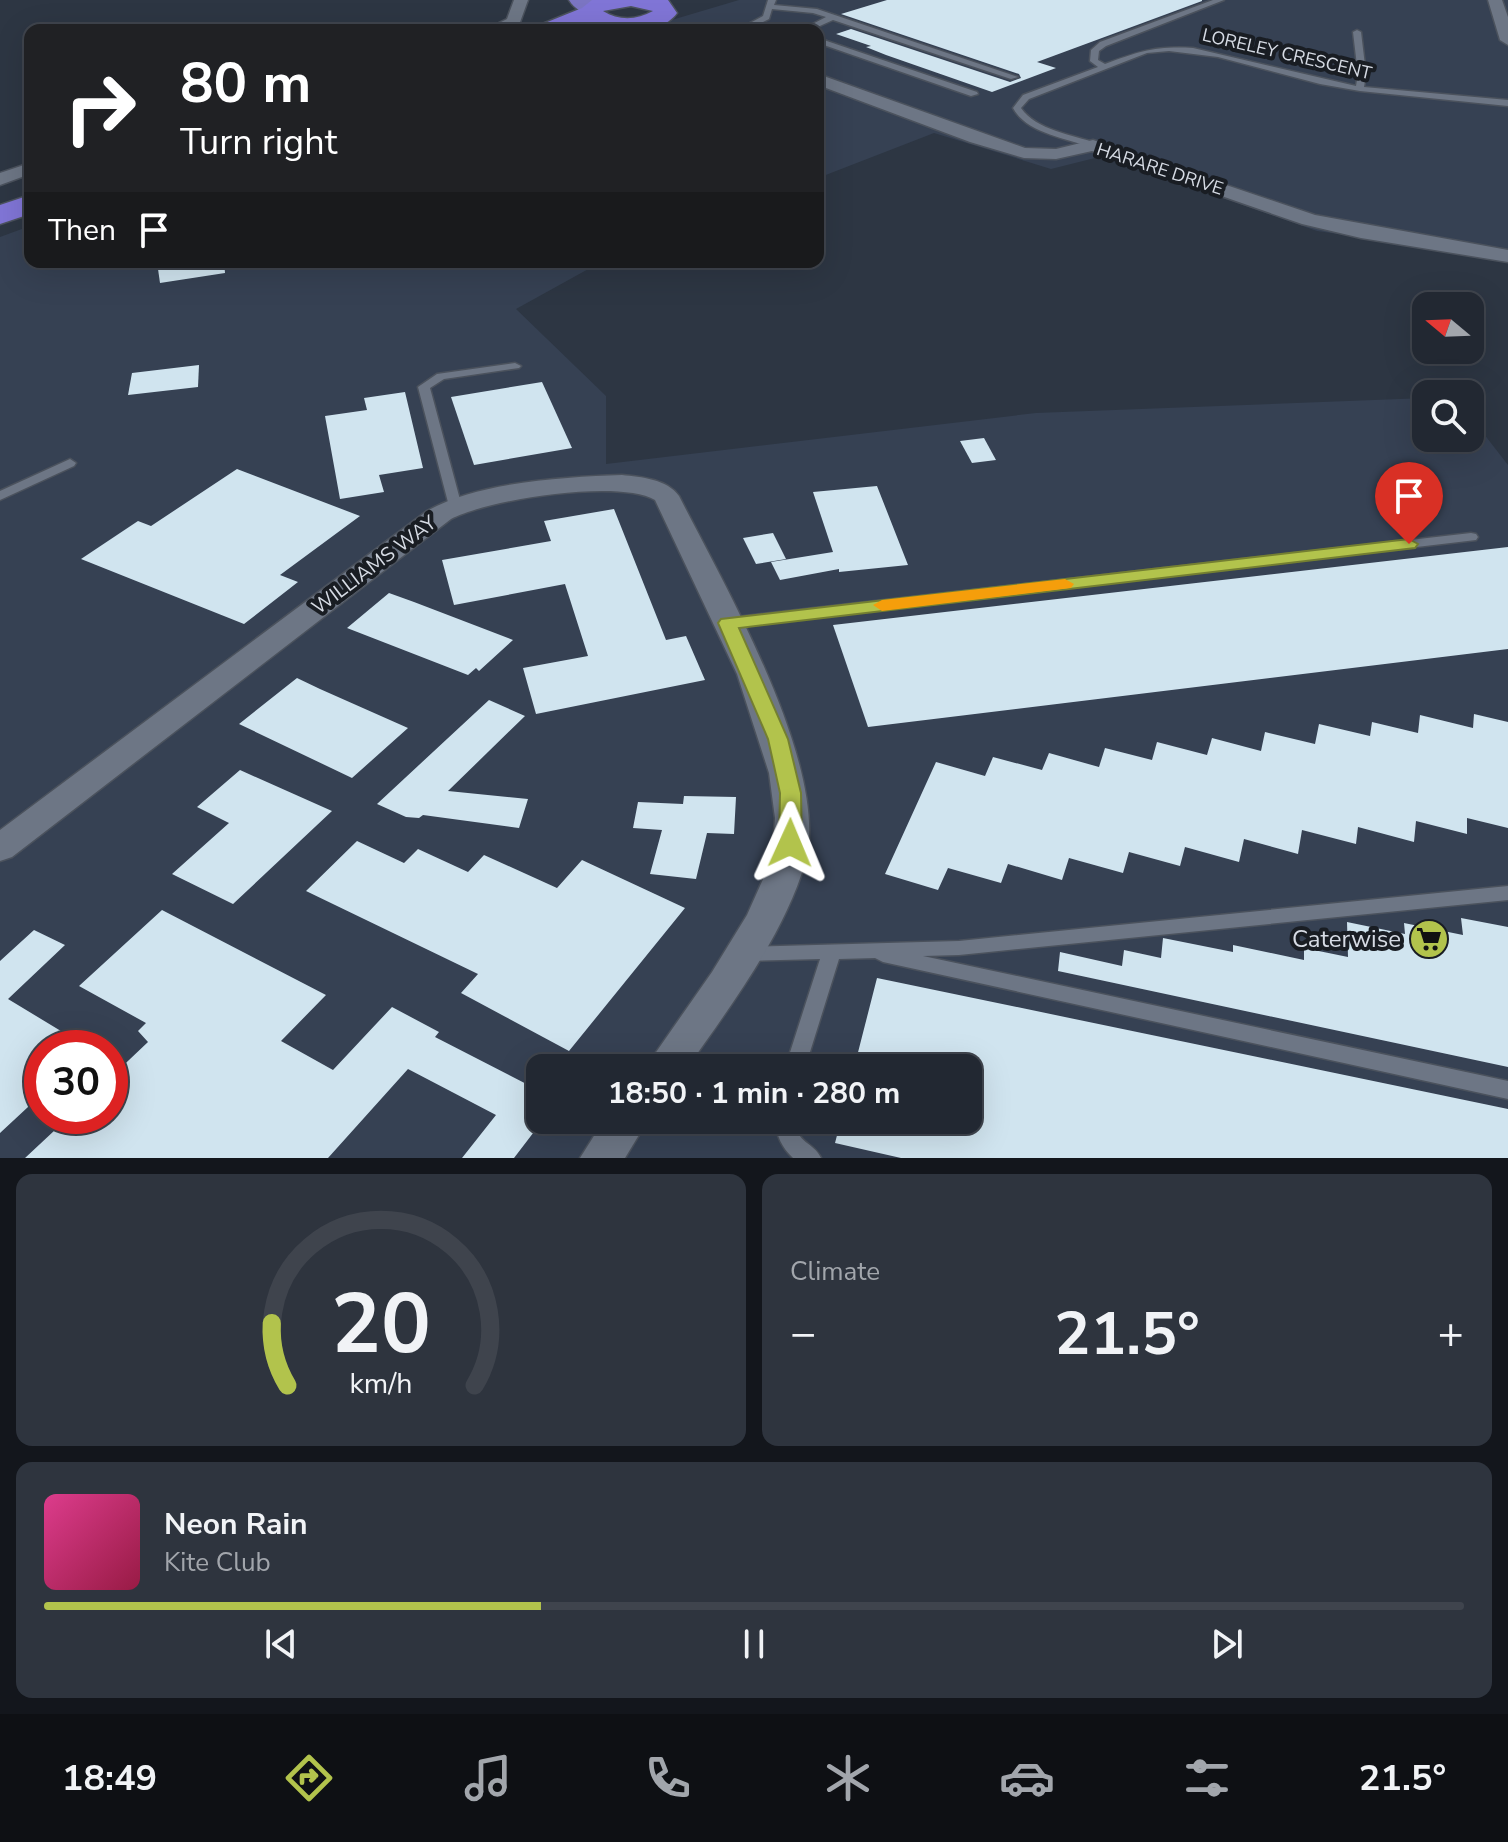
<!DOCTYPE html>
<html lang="en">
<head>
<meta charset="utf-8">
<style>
	:root { --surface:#222832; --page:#2e343e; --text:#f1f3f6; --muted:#a2a6ac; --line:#3f444d; --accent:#b2c34c }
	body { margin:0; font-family:"Nunito Sans",sans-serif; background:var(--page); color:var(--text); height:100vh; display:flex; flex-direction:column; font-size:30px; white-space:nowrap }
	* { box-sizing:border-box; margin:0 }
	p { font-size:26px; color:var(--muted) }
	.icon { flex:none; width:44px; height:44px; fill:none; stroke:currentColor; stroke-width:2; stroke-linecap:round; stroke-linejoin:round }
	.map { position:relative; height:1158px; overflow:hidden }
	.drawer { display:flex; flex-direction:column; gap:16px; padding:16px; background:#13161c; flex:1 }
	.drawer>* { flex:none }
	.hud { position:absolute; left:24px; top:24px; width:800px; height:244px; border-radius:16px; box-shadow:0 8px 32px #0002,0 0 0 2px var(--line); background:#202124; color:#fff; overflow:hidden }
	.needle { width:52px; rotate:289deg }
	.buttons { position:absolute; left:1412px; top:292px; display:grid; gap:16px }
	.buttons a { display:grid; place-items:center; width:72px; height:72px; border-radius:16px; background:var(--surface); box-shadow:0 8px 32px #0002,0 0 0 2px var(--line); font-size:40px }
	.speed { position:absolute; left:24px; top:1030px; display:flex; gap:16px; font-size:40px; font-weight:700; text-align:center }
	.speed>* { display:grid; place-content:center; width:104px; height:104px; border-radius:50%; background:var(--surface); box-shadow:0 8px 32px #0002,0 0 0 2px var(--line); line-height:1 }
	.speed .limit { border:12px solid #d22; background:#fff; color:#111 }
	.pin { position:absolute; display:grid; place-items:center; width:68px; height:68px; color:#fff; margin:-82px -34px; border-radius:50% 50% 50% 0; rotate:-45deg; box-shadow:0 0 8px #0007 }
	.pin .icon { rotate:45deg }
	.me { position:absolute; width:88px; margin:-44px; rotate:1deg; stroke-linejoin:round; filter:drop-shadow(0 0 6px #0008) }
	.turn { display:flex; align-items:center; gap:28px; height:168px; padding:0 24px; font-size:36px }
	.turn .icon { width:104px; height:104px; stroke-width:2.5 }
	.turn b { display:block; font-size:56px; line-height:68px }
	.then { display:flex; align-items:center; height:76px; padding:0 24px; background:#0003; gap:16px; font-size:30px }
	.big { font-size:60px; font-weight:700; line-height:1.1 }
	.drawer .tile { flex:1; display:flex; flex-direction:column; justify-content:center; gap:12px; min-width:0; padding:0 28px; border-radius:16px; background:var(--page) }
	.drawer .dial { align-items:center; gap:0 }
	.dial svg { height:208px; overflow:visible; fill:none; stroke:var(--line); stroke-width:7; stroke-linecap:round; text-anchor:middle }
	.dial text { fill:var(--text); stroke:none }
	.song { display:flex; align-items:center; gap:24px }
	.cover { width:96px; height:96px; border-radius:12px; background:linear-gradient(135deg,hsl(330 70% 55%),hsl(340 70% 35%)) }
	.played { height:8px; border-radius:4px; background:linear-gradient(90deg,var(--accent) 35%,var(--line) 35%) }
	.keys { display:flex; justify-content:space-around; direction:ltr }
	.heat { display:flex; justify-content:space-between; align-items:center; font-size:44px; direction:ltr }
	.drawer .tiles { flex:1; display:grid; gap:16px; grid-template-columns:1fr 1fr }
	.tile:last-child { grid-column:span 2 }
	.trip { position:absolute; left:526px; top:1054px; width:456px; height:80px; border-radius:16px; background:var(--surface); box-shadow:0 8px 32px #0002,0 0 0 2px var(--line); font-weight:700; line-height:80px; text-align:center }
	.tabs { display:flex; height:128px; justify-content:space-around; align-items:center; background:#0e1014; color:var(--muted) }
	.tabs .icon { width:56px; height:56px }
	.tabs .active { color:var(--accent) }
	.tabs b { font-size:36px; color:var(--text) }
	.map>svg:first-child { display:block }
	.built { fill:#364153; fill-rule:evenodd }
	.building { fill:#d0e4ef }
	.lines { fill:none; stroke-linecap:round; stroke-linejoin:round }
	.service-casing { stroke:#4b525d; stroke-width:3 }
	.minor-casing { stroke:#4b525d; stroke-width:3 }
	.primary-casing { stroke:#4b525d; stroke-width:3 }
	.trunk-casing { stroke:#4b525d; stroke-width:3 }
	.service { fill:#6d7685; fill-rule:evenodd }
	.minor { fill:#6d7685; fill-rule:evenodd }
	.primary { fill:#7b75c2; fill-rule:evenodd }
	.trunk { fill:#8075d6; fill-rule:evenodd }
	.route { fill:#b2c34c; stroke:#747f31; stroke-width:2 }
	.slow { fill:#f59e0b }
	.labels { text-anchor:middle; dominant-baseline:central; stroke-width:8; stroke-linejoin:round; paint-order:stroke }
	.far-street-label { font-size:18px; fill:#d6dbe4; stroke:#191d23 }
	.street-label { font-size:20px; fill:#d6dbe4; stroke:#191d23 }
	.near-poi-label { font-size:24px; fill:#d6dbe4; stroke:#191d23; text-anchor:end }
</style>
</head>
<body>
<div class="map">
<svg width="1508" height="1158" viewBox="0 0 1508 1158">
	<rect width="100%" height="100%" fill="#2d3643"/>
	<g class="built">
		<path d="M739 0H1508V258L1317 231 1103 156 1051 169 934 133 818 178V30H638Z"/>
		<path d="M30 226V262H601L516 309 606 396V464L1036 413 1426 398V438H1470V416L1508 465V1158H0V237ZM42 1048H110V1116H42ZM540 1068H968V1120H540Z"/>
	</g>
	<g class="building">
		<path d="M887 0H1202V1L1037 62 1056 68 992 92 886 55 866 47 871 46 836 34 851 29 1010 82 1021 78 1019 74 841 14Z"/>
		<path d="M157 262H224L225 273 160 283Z"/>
		<path d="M199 365 198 387 128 395 132 373Z"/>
		<path d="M542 382 572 448 474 465 451 397Z"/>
		<path d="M405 392 423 468 379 475 384 492 340 499 325 416 367 410 364 398Z"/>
		<path d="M984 438 996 460 972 463 960 441Z"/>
		<path d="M237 469 360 516 280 575 298 582 244 624 81 559 138 521 151 526Z"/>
		<path d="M877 486 908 565 839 572V569L780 580 771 562 833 552 813 492Z"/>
		<path d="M614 509 666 640 686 636 705 680 536 714 523 668 588 656 565 584 454 605 442 560 551 541 544 521Z"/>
		<path d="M773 533 786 559 756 564 743 538Z"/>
		<path d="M1508 547V649L868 727 833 625Z"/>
		<path d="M389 593 414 602 513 640 479 671 476 668 468 675 347 628Z"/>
		<path d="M297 678 320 689 408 728 352 778 239 724Z"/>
		<path d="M489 700 525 716 448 791 528 799 519 828 423 815 419 818 406 817 377 804Z"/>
		<path d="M1474 714 1508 722V828L1467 818V834L1416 821 1414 842 1358 827 1356 844 1302 830 1298 854 1244 839 1239 862 1185 847 1180 866 1129 852 1123 873 1069 858 1062 880 1008 864 1001 883 948 868 938 890 885 874 936 762 985 776 993 757 1042 770 1049 753 1099 767 1105 748 1152 760 1157 742 1207 755 1212 738 1261 751 1265 732 1315 744 1319 724 1370 736 1372 722 1418 733 1420 715 1473 728Z"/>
		<path d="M240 770 332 811 233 904 172 874 229 823 197 807Z"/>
		<path d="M684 796 736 797 734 834 707 833 696 879 650 874 662 830 633 828 638 802 683 804Z"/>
		<path d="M357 841 404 863 418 849 468 872 484 855 557 888 582 860 685 908 569 1051 461 993 478 974 306 891Z"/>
		<path d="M162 910 326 995 281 1041 333 1070 392 1007 439 1032 435 1037 540 1091V1124L514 1158H462L496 1115 408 1069 328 1158H25L70 1116H110V1078L148 1042 138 1031 146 1023 79 986Z"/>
		<path d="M1461 918 1508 927V1067L1058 971 1060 952 1122 966 1124 950 1161 958 1163 938 1233 952V945L1304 960V948L1348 957 1347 922 1405 934 1404 923 1463 935Z"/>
		<path d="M34 930 65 945 8 999 89 1048H42V1094L0 1133V961Z"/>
		<path d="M877 978 1508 1109V1158H901L835 1143 841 1120H968V1068H854Z"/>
	</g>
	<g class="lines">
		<defs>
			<g id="service">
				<path d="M768 0H776L774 5 817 9 1018 77 1011 79 833 20 811 30H801L826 17 813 13 772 9 769 19 747 30H737L763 16Z"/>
				<path d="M1213 0H1224L1106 46 1099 51 1098 60 1105 64C1140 51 1156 46 1193 48L1356 86 1358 74 1353 32 1357 30 1361 32 1366 74 1364 87 1508 100V106L1360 91 1320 84 1218 57 1169 51 1147 53 1029 99 1021 108C1036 130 1073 135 1096 143V147H1090C1065 138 1026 133 1013 108L1023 95 1098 67 1090 61 1091 50 1100 42Z"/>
				<path d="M818 38 977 92 978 94 971 96 818 43Z"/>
				<path d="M515 363 521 366 519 368 444 379 430 388 462 507 455 511 450 510 418 387 437 374Z"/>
				<path d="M70 459 76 463 74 466 0 500V491Z"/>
				<path d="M1471 533 1476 534 1478 537 1476 540 728 628 721 623 728 618Z"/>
				<path d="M1508 886V900L959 955 923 956 1508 1081V1099L883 962 875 958 839 959 805 1068H785L820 959 745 961 738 959 736 954 738 949 745 947 959 941Z"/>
				<path d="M775 1120H795C797 1145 813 1141 821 1158H793C782 1148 776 1135 775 1120Z"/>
			</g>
			<g id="minor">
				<path d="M514 0H528L519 25 507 30H485L507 19Z"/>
				<path d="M1488 0H1502L1508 17V45L1500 40Z"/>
				<path d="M628 20 672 25 680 30 623 27 621 24Z"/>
				<path d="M818 74 1025 148 1056 149 1093 140 1315 215 1508 250V262L1361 238 1302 224 1092 151 1056 159 1024 158 970 142 818 85Z"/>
				<path d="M30 163V174L0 185V173Z"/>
				<path d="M622 475C641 477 667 479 679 496 722 581 832 770 805 863 784 935 730 1007 687 1068H645L712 972 747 915 772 859 775 818 769 773 737 674 655 500C619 479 489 499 451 519L12 857 0 861V830L427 511C477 482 564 477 622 475Z"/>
				<path d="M604 1120H648L625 1158H580Z"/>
			</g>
			<path id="primary" d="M569 0H595L603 8 600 13C587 16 576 11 569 0Z"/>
			<g id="trunk">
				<path d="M592 0H668L677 13C660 37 611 35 587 22L569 30H536L540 25 582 8ZM631 6 653 11C637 20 619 21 603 11Z"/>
				<path d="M30 195V214L0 224V205Z"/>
			</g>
		</defs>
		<use href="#service" class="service-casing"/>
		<use href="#minor" class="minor-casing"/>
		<use href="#primary" class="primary-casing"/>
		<use href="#trunk" class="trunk-casing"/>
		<use href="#service" class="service"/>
		<use href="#minor" class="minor"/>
		<use href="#primary" class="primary"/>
		<use href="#trunk" class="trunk"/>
	</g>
	<path class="route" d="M1409 539 1418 544 1415 548 739 628 788 739 801 793 802 843 798 849H783L779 843 780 793 768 739 718 623 721 619Z"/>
	<path class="slow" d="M1065 579 1074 584 1071 588 882 611 873 605 882 600Z"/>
	<defs>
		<symbol id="supermarket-disc" viewBox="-11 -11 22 22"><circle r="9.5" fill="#b2c34c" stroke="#191d23"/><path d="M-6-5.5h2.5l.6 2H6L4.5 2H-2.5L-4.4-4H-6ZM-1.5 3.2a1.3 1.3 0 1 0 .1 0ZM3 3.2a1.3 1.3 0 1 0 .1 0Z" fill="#111"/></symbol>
	</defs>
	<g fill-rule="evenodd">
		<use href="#supermarket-disc" x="1407" y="917" width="44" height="44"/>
	</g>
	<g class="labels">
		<g class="far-street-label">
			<text transform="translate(1287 54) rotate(13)">LORELEY CRESCENT</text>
			<text transform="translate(1160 169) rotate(18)">HARARE DRIVE</text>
		</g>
		<g class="street-label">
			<text transform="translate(374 565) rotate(-37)">WILLIAMS WAY</text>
		</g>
		<g class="near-poi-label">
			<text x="1401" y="939">Caterwise</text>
		</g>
	</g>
</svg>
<div class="buttons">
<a><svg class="needle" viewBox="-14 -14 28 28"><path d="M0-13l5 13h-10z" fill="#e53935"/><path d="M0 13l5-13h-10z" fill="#a2a6ac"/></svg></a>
<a><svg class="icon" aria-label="search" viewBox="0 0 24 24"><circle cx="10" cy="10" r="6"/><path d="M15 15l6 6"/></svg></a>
</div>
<div class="speed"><div class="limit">30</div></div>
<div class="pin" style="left:1409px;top:544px;background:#d93025"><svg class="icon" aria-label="arrive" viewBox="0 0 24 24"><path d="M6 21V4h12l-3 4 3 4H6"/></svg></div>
<svg class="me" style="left:790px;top:843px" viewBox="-20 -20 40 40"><path d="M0-17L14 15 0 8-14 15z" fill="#b2c34c" stroke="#fff" stroke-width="4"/></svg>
<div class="trip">18:50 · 1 min · 280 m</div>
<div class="hud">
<div class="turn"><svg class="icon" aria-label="right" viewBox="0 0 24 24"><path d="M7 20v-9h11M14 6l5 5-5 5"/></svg><div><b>80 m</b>Turn right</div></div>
<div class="then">Then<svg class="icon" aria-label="arrive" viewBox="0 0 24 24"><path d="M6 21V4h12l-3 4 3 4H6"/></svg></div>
</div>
</div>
<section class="drawer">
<div class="tiles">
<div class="tile dial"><svg viewBox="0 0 100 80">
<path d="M14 69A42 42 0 1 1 86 69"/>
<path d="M14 69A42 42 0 0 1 8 45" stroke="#b2c34c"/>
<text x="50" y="56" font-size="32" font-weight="700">20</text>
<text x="50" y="72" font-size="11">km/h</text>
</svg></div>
<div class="tile"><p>Climate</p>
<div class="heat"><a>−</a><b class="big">21.5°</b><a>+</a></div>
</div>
<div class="tile">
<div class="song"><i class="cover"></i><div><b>Neon Rain</b><p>Kite Club</p></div></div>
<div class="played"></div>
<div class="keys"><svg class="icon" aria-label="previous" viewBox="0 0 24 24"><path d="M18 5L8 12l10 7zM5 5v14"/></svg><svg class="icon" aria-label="pause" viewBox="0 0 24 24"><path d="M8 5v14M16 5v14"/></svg><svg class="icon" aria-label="next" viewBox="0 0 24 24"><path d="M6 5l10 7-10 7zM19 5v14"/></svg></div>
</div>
</div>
</section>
<nav class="tabs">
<b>18:49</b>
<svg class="icon active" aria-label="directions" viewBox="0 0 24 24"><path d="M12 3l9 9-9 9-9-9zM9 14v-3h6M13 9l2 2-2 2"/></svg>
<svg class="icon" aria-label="music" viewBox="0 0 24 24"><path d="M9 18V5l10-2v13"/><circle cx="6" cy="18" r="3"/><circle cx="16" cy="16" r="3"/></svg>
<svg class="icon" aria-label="phone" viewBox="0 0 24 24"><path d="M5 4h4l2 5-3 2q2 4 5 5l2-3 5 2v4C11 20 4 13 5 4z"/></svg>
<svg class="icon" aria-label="climate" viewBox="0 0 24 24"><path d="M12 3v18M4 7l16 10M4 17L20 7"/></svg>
<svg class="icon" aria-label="car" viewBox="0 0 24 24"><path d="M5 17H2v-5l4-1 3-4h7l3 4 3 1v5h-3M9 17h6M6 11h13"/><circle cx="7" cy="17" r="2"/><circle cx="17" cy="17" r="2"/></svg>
<svg class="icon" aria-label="filters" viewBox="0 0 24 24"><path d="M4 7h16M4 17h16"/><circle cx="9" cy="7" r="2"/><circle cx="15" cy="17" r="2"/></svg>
<b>21.5°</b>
</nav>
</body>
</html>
